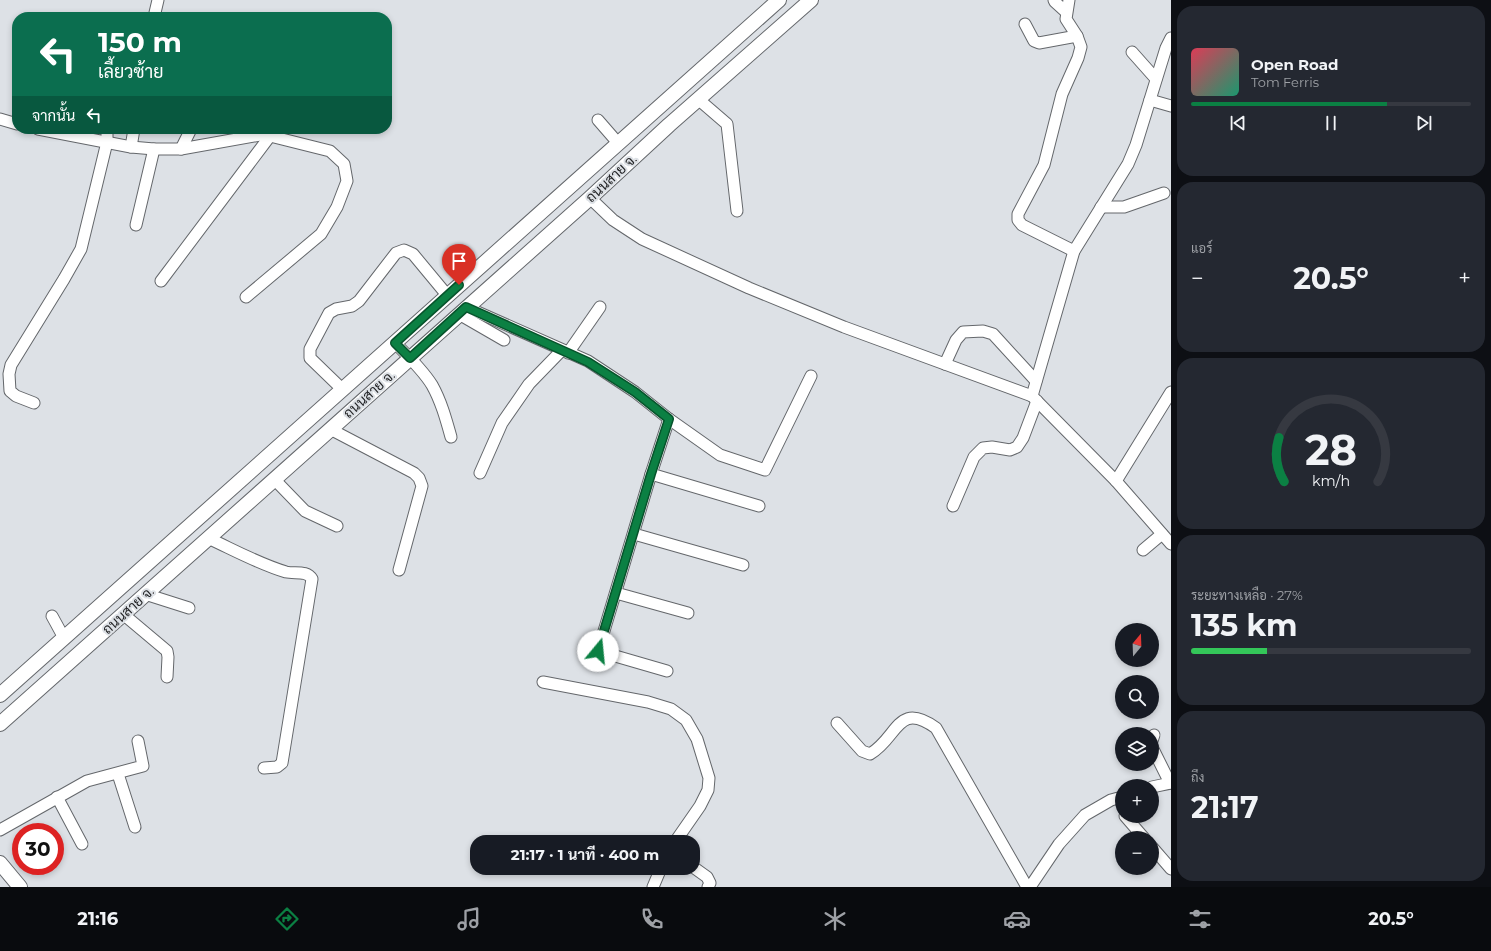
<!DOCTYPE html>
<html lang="th">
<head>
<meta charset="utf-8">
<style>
	:root { --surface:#171b24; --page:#242831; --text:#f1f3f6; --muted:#9ea1a6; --line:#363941; --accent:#0b8043 }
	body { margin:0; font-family:Montserrat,Sarabun,sans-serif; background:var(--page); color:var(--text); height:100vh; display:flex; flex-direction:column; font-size:15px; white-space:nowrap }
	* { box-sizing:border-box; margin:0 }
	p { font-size:13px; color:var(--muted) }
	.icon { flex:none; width:22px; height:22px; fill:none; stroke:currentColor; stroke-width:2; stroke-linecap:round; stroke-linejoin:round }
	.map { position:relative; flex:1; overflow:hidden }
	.panel { display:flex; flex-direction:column; gap:6px; padding:6px; background:#0d0f14; width:320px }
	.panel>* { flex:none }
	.hud { position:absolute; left:12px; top:12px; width:380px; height:122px; border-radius:16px; box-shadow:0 2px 6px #0003; background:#0b6e4f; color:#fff; overflow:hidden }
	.needle { width:26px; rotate:19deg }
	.controls { position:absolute; left:1115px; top:623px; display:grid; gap:8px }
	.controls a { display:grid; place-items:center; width:44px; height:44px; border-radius:50%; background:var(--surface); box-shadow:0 2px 6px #0003; font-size:20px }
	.speed { position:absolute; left:12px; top:823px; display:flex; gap:8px; font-size:20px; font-weight:700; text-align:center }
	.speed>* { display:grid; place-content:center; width:52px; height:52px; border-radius:50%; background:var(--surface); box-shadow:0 2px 6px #0003; line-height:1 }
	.speed .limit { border:6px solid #d22; background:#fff; color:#111 }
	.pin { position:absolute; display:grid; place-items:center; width:34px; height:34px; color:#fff; margin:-41px -17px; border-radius:50% 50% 50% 0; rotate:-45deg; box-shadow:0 0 4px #0007 }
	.pin .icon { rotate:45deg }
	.me { position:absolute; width:44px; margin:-22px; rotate:17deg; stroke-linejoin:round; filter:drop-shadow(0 0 3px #0008) }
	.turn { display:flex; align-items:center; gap:14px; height:84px; padding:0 20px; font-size:18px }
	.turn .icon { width:52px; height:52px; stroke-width:2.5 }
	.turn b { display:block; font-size:28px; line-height:34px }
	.then { display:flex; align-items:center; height:38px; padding:0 20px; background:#0003; gap:8px; font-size:15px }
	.big { font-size:30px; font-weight:700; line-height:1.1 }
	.panel .tile { flex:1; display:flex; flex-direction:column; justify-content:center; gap:6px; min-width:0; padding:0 14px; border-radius:16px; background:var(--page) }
	.panel .dial { align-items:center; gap:0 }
	.dial svg { height:104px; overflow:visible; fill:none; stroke:var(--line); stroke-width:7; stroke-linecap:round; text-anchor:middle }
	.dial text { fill:var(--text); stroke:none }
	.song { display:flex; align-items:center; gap:12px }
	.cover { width:48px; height:48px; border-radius:6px; background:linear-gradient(135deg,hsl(350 70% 55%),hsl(160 70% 35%)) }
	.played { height:4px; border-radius:2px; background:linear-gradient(90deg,var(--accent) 70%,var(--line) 70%) }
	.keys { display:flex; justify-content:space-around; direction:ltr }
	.heat { display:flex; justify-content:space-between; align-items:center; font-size:22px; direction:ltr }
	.charge { height:6px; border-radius:3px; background:linear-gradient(90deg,#34c759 27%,var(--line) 0) }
	.trip { position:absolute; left:470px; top:835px; width:230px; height:40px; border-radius:16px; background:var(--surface); box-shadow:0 2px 6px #0003; font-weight:700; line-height:40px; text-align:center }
	.tabs { display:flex; height:64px; justify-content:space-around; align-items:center; background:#090b0e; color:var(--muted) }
	.tabs .icon { width:28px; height:28px }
	.tabs .on { color:var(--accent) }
	.tabs b { font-size:18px; color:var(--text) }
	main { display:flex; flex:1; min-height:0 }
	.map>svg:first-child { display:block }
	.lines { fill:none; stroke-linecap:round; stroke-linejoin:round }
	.minor-casing { stroke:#64676b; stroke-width:13 }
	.major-casing { stroke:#64676b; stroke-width:16 }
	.minor { stroke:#fff; stroke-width:11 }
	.major { stroke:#fff; stroke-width:14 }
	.route-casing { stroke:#07532c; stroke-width:10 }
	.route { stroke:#0b8043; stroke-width:7 }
	.labels { text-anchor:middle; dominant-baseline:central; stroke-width:4; stroke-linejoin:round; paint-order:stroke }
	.street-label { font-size:14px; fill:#242527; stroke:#dde1e6 }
</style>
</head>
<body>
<main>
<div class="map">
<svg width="1171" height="887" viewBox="0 0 1171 887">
	<rect width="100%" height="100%" fill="#dde1e6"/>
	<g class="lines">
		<defs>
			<g id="minor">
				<path d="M1054 0 1055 2 1066 12"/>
				<path d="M1069 0 1066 19 1077 36 1081 47 1078 58 1062 94 1044 165 1018 214V220L1022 225 1074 251"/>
				<path d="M154 17 158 0"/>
				<path d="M1025 24 1034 41 1039 43 1077 36"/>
				<path d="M1132 52 1156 79"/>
				<path d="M698 99 727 124 737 211"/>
				<path d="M1150 100 1171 106"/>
				<path d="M0 119 17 124"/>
				<path d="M598 120 618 143"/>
				<path d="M38 129 131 147 154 149H181L260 135 270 136 330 151 344 164 347 181 337 207 321 234 246 297"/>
				<path d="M131 147 134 129"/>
				<path d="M181 149 191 129"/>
				<path d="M590 198 613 220 642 239 749 288 844 327 1032 396 1116 481 1171 544"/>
				<path d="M1101 207H1124L1164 193"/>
				<path d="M136 225 154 149"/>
				<path d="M161 281 270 136"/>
				<path d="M466 307 588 361 635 392 669 419 720 455 765 470 811 376"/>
				<path d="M459 314 504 340"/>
				<path d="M395 343C407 355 422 369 432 385 441 401 446 419 451 437"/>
				<path d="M568 353 600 307"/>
				<path d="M945 364 956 340 963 332 983 331 993 334 1036 381"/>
				<path d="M342 389 310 358V349L329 313 336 309 352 306 359 301 396 253 404 250 413 254 447 295"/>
				<path d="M1032 396 1074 251 1128 164 1136 145 1166 48 1171 38"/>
				<path d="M34 403 16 396 10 391 9 374 11 365 64 279 81 249 107 142V129"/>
				<path d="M330 429 414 473 419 478 422 486 399 570"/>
				<path d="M480 473 502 423 529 384 562 350"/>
				<path d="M651 474 759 506"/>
				<path d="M274 479 305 511 337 526"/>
				<path d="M1116 481 1171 392"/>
				<path d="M953 506 974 457 983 448 992 447 1010 450 1017 447 1023 438 1037 401"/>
				<path d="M634 534 743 565"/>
				<path d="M208 538C234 550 259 564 286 572 295 574 307 570 312 579L282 763 277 767 264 768"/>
				<path d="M1143 550 1162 534"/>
				<path d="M616 593 688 613"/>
				<path d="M145 594 189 608"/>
				<path d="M123 614 167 651 168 657 167 677"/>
				<path d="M52 616 64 638"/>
				<path d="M667 671 598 651 651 474 669 419"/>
				<path d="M543 682 648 702 671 709 686 720 697 739 709 778 708 790 700 806 675 842"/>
				<path d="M837 723 862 751 870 754C898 738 897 700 936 728L1027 887"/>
				<path d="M1152 741 1154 735"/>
				<path d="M1152 747 1170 783"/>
				<path d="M118 774 135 827"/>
				<path d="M1152 787 1171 783"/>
				<path d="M57 797 82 844"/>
				<path d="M1125 816 1144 838"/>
				<path d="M0 830 87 781 143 766 138 741"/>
				<path d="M1152 847 1171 869"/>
				<path d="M693 867 707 877 710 883 708 887"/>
				<path d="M653 887 661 868"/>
				<path d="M1030 887 1059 844 1085 815 1111 800 1122 797"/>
			</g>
			<g id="major">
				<path d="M0 695 779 0"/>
				<path d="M0 724 590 198 669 125 811 0"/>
				<path d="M0 863 20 887"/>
			</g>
		</defs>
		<use href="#minor" class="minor-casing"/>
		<use href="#major" class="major-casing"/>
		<use href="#minor" class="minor"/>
		<use href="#major" class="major"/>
	</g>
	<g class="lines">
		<defs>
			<path id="route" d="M459 285 395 343 410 358 466 307 588 362 635 392 669 419 651 474 598 651"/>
		</defs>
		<use href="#route" class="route-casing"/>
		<use href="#route" class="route"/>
	</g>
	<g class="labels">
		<g class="street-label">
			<text transform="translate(611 178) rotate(-43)">ถนนสาย จ.</text>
			<text transform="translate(369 394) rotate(-42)">ถนนสาย จ.</text>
			<text transform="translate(128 610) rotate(-42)">ถนนสาย จ.</text>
		</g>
	</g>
</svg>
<div class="controls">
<a><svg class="needle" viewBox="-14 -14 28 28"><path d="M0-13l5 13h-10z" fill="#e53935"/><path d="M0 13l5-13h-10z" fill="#9ea1a6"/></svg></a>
<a><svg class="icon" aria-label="search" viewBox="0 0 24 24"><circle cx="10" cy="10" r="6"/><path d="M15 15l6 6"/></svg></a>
<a><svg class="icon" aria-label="layers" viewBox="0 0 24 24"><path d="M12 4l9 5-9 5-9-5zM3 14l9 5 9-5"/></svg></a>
<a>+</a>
<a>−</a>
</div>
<div class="speed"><div class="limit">30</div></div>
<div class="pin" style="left:459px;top:285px;background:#d93025"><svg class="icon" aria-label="arrive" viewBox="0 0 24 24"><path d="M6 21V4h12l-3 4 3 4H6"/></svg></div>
<svg class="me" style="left:598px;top:651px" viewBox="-20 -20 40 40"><circle r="19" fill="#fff"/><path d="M0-13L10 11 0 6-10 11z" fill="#0b8043"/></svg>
<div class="trip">21:17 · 1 นาที · 400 m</div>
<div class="hud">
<div class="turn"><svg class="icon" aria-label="left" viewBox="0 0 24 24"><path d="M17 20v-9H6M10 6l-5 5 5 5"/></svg><div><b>150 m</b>เลี้ยวซ้าย</div></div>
<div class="then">จากนั้น<svg class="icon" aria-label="left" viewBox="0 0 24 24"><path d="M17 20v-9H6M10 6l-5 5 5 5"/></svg></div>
</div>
</div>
<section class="panel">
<div class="tile">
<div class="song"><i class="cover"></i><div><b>Open Road</b><p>Tom Ferris</p></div></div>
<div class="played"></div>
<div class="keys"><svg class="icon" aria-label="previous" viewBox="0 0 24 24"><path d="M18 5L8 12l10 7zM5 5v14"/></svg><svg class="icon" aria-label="pause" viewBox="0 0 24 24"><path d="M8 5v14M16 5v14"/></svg><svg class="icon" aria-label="next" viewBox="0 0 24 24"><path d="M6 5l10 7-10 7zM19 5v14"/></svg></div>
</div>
<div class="tile"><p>แอร์</p>
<div class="heat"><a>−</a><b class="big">20.5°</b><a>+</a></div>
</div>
<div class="tile dial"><svg viewBox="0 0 100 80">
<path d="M14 69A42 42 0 1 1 86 69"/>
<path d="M14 69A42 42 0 0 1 10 35" stroke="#0b8043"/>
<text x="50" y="56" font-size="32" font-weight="700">28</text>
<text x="50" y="72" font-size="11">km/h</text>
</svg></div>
<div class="tile"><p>ระยะทางเหลือ · 27%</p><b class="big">135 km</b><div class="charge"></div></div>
<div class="tile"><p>ถึง</p><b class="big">21:17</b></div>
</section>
</main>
<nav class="tabs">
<b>21:16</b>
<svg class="icon on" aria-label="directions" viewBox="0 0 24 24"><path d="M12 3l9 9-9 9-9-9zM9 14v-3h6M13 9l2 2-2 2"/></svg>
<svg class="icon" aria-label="music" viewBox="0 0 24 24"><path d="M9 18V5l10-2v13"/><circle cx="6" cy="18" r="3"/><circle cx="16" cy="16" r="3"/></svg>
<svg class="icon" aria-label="phone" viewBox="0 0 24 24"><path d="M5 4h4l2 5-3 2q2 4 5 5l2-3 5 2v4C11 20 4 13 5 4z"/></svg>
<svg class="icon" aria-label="climate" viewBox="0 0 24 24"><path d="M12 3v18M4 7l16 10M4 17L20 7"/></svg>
<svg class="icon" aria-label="car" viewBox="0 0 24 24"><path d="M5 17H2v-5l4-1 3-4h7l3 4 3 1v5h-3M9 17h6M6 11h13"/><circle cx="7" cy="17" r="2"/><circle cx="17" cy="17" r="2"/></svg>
<svg class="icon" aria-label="filters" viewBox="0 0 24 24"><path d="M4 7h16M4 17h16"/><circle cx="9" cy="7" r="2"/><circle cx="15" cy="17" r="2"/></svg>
<b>20.5°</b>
</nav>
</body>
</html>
